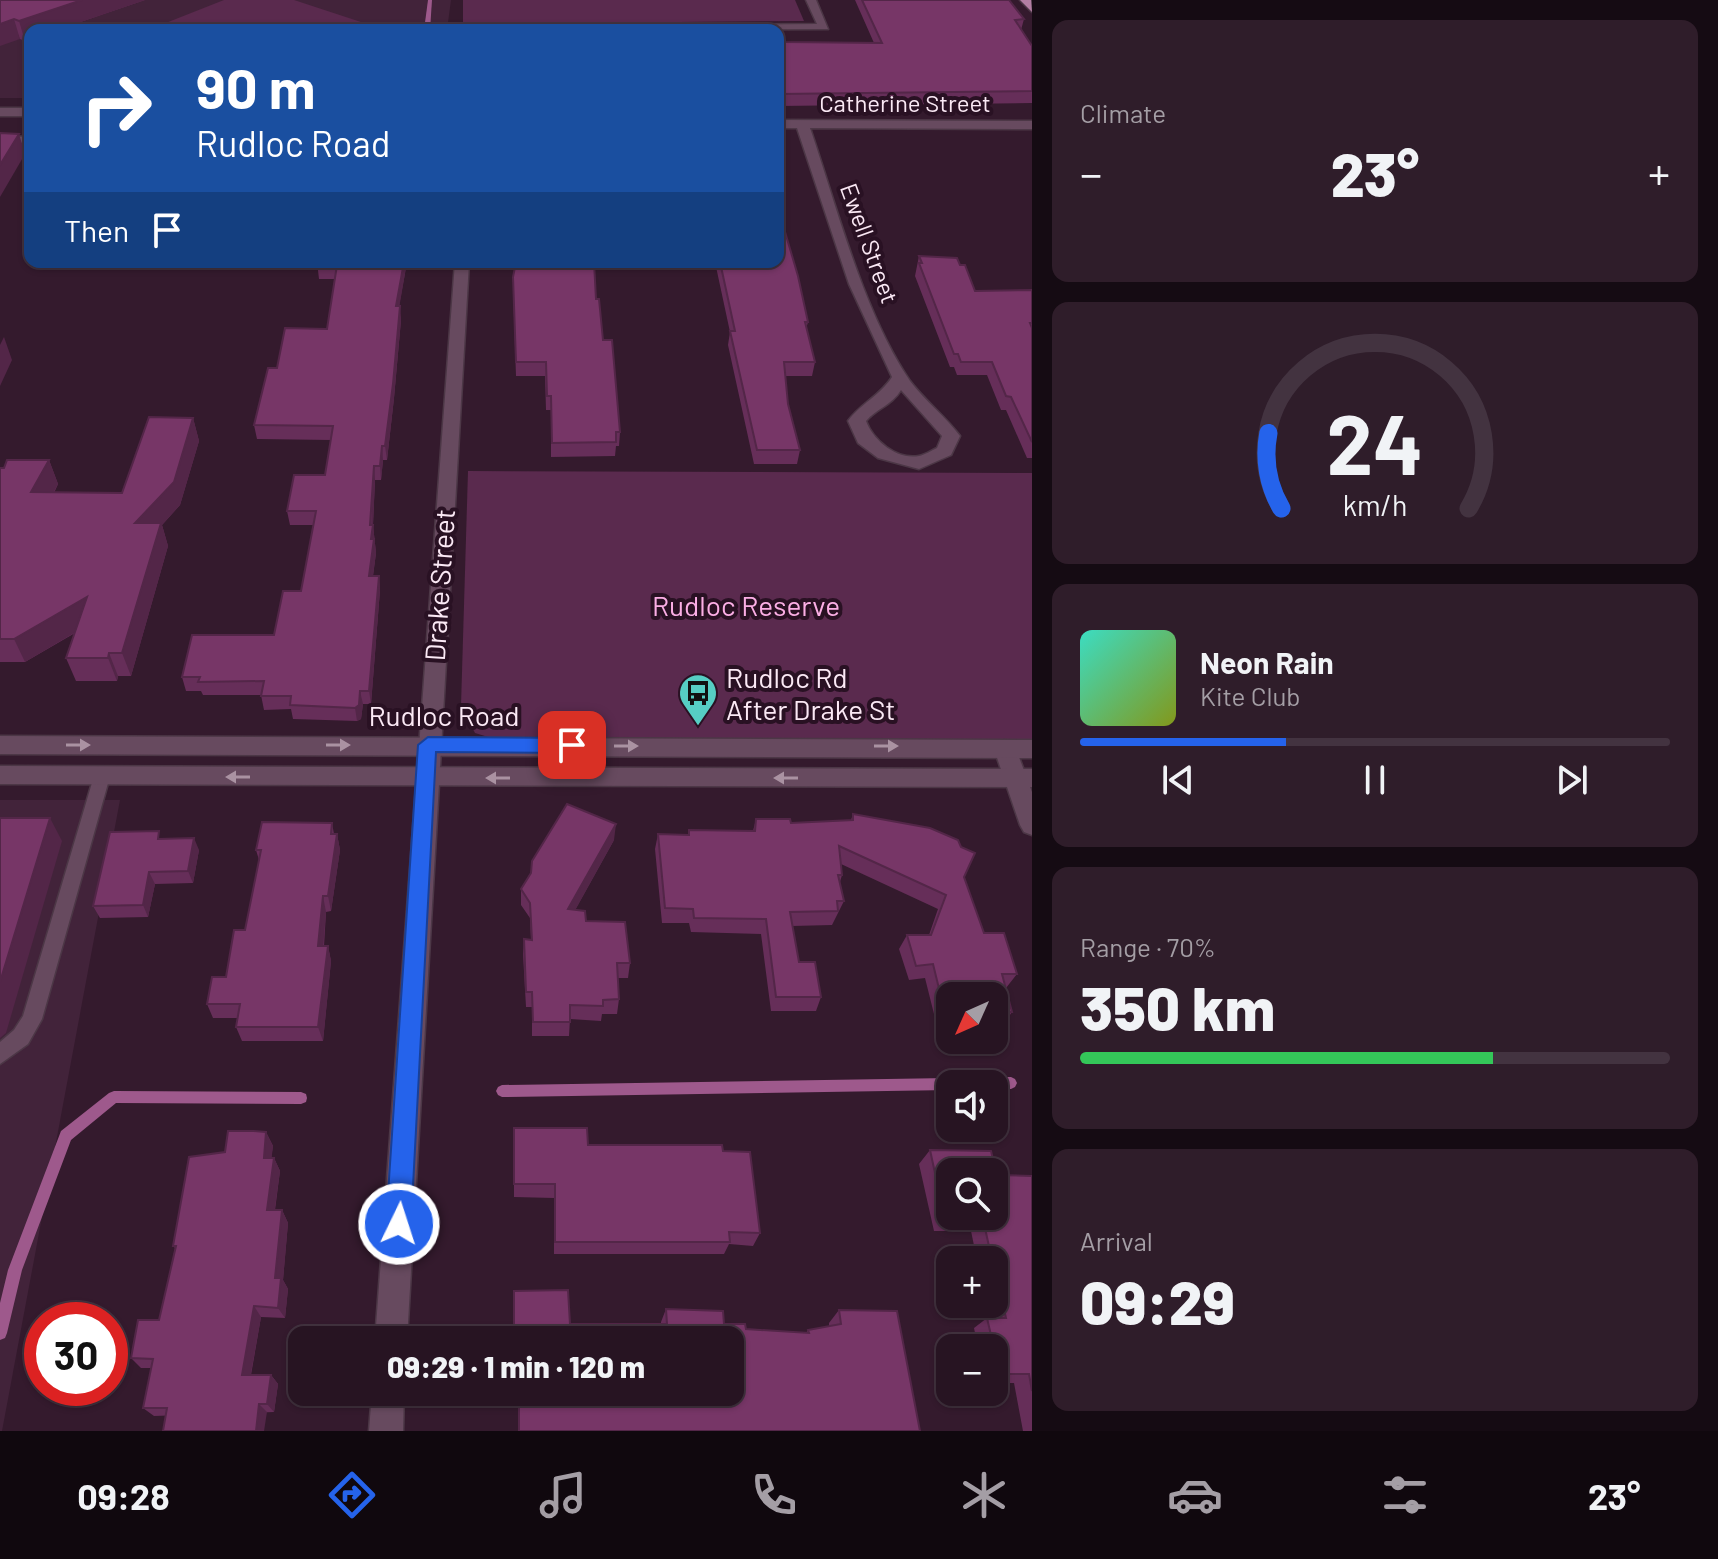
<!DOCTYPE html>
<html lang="en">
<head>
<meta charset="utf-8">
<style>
	:root { --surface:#271422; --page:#2f1d2a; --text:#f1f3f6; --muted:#a49ea5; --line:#433340; --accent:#2563eb }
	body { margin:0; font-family:Barlow,sans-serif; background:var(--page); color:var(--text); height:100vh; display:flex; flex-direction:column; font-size:30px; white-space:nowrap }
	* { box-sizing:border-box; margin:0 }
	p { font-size:26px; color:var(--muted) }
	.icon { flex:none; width:44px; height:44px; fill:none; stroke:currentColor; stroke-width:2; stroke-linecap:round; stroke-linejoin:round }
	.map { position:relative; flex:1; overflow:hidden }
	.sheet { display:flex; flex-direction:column; gap:20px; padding:20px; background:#150b13; width:686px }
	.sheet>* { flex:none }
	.hud { position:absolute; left:24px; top:24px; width:760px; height:244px; border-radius:16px; box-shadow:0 2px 6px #0004,0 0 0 2px var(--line); background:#1a4fa0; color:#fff; overflow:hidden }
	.needle { width:52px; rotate:225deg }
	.fabs { position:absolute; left:936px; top:982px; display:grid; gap:16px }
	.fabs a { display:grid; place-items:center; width:72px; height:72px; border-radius:16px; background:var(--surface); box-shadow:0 2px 6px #0004,0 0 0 2px var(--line); font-size:40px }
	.speed { position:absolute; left:24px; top:1302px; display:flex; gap:16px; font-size:40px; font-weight:700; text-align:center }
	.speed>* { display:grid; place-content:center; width:104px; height:104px; border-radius:50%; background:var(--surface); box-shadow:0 2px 6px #0004,0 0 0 2px var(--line); line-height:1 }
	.speed .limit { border:12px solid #d22; background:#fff; color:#111 }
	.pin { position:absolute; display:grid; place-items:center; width:68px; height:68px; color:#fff; margin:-34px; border-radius:16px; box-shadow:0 4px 12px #0006 }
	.me { position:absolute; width:88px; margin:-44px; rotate:4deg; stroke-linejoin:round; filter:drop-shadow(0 0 6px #0008) }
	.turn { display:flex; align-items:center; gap:28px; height:168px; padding:0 40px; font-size:36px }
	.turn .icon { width:104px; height:104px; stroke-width:2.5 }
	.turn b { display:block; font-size:56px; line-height:68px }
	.then { display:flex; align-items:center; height:76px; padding:0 40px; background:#0003; gap:16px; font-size:30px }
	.big { font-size:60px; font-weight:800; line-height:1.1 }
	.sheet .widget { flex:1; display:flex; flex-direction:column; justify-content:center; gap:12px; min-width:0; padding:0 28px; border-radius:16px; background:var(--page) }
	.sheet .dial { align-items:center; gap:0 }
	.dial svg { height:208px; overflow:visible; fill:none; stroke:var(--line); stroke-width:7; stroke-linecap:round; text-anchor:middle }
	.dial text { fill:var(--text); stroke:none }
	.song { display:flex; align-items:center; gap:24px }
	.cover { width:96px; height:96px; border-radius:12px; background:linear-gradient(135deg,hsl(170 70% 55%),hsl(70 70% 35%)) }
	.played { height:8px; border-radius:4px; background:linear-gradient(90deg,var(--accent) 35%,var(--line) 35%) }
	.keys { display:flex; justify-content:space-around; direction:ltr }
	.heat { display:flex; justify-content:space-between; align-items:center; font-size:44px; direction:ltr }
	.charge { height:12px; border-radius:6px; background:linear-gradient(90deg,#34c759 70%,var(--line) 0) }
	.trip { position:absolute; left:288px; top:1326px; width:456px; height:80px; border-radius:16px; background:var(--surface); box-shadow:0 2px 6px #0004,0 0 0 2px var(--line); font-weight:800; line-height:80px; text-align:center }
	.dock { display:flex; height:128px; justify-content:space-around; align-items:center; background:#10080e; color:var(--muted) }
	.dock .icon { width:56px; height:56px }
	.dock .selected { color:var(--accent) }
	.dock b { font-size:36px; color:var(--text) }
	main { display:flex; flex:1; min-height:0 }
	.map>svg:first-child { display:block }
	.built { fill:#42233a }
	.green { fill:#5a2a4e }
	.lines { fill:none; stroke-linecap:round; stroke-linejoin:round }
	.stream { fill:#9e598c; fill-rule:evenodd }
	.service-casing { stroke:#4c3746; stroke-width:3 }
	.minor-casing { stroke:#4c3746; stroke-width:3 }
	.secondary-casing { stroke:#4c3746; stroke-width:3 }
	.primary-casing { stroke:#4c3746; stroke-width:3 }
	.service { fill:#674a5f; fill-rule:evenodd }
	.minor { fill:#674a5f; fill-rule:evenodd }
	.secondary { fill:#674a5f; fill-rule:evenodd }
	.primary { fill:#b37ea3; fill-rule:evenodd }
	.wall { fill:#662e59 }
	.shaded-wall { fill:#532648 }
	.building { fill:#773667; stroke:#532648; stroke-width:2; fill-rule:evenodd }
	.oneway { fill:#aa92a2 }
	.route { fill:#2563eb; stroke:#184099; stroke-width:2 }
	.labels { text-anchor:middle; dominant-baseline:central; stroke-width:8; stroke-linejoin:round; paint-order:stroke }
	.far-street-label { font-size:24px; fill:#fbe9f5; stroke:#291123 }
	.street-label { font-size:28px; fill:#fbe9f5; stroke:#291123 }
	.park-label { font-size:28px; fill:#fbaee5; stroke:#291123 }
	.poi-label { font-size:28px; fill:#fbe9f5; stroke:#291123; text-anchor:start }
</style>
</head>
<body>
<main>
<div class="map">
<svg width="1032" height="1431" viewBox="0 0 1032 1431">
	<rect width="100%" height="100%" fill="#341a2d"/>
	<g class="built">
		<path d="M0 0H451L447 30H30V98H0Z"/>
		<path d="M0 800H120L2 1431H0Z"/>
	</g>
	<g class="green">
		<path d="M224 0H294L364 23 349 30H148Z"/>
		<path d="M463 0H795L804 21 463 24Z"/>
		<path d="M468 471 1032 473V740H498L475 733 461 706Z"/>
	</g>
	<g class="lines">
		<g class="stream">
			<path d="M428 0H432L430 30H424Z"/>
			<path d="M1011 1077 1015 1079 1017 1083 1015 1087 1011 1089H994V1084H950V1090L502 1097 498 1095 496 1091 498 1087 502 1085Z"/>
			<path d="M114 1091 301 1092 306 1094 307 1098 306 1102 301 1104 116 1103 71 1140 22 1270 7 1333 5 1338 0 1340V1303L8 1270 61 1131 109 1093Z"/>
		</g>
		<defs>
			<g id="service">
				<path d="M0 136 30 137V143L0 142Z"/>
				<path d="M102 769 108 771 110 776 42 1019 28 1044 0 1064V1042L14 1030 23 1016 94 776 96 771Z"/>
			</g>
			<g id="minor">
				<path d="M806 0H816L828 29 468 30 474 27 817 24Z"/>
				<rect x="0" y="108" width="30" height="8"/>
				<path d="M778 120 1032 121V129L810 128C837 207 863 312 910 381 925 401 945 416 960 436L951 455 919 469 878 458 858 443 848 421C861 403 880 396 892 377L849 284 797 128H778ZM901 390 942 436 937 448C932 450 925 455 919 456 896 460 873 440 866 421 876 409 892 405 901 390Z"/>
				<path d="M455 262H469L407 1340H375Z"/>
				<path d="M1005 740 1013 743 1016 749 1032 792V835L1024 832 1020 825 994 749 997 743Z"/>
				<path d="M372 1392H404L403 1431H369Z"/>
			</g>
			<g id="secondary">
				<path d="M0 736 1032 740V758L0 754Z"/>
				<path d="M0 766 1032 769V787L0 784Z"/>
			</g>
			<path id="primary" d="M1020 0H1031L1032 12Z"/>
		</defs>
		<use href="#service" class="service-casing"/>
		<use href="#minor" class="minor-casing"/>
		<use href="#secondary" class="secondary-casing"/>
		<use href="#primary" class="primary-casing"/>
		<use href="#service" class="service"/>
		<use href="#minor" class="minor"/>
		<use href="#secondary" class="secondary"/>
		<use href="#primary" class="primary"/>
	</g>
	<g class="wall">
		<path d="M0 0H145L57 30H30L25 41 20 39Z"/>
		<path d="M855 0H1009L1024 19 1021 30 1032 46V103L778 106V34L785 42 874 43Z"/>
		<path d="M919 256 960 265 975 291 1032 290V458H1027L1006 410H1001L987 375H957L954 367H950L915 276Z"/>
		<path d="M317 262H407L399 306 401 320 394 398 387 460H383L381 480H375L373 525 376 553 373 576H379L380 590 371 704H363L361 719 357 721 293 719 291 709 264 710 261 695H203L201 691H186L182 677 274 635 301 591 314 525H290L287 511 325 475 331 440 257 439 254 425 277 368 327 329 335 279H319Z"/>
		<path d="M715 262H778L808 322 806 329 815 362 812 376H785L788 404 800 450 797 464H754L728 345 730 332Z"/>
		<path d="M513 290 596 299 620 432 619 446H616L615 456 551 457V410H546L545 376H516Z"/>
		<path d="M193 418 199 441 180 505 162 525 168 546 131 676H118L117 681H76L66 658 75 633 25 662H0V468L49 460 58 484 54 493H122Z"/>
		<path d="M853 814 964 877 984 933 1017 974 1006 988 1012 1012 1003 1025 994 1026V996H950V1018H935L925 978 909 980 899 949 907 935H929L938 909 841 864 842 875 840 882 844 901 832 925 792 926 799 962 821 997 816 1011H771L761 934 691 932 689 923H662L655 849 658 834 688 835 689 830 753 831 756 819 791 823 851 820Z"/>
		<path d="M332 823 334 834H337L340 850 331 911 326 912 324 946H328L331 961 323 1041H242L236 1027 238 1018H213L207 1004 226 977 245 930 259 860 256 850Z"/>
		<path d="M162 838 199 850 193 883 155 884 148 917 100 918 93 906Z"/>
		<path d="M614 840 575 910 630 963 628 978H618L619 999 617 1014H602L601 1021 570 1019 569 1036H532V1007H526L523 954 524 939 531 940 530 918 521 905V889Z"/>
		<path d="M514 1128 588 1145 723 1151 760 1233 753 1246 729 1244 724 1254H554V1198L514 1197Z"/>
		<path d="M266 1132 273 1146 271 1158H274L280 1171 275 1210H282L288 1223 283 1280 288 1289 285 1318 261 1317 251 1375H271L278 1384 274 1412 154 1416 143 1408 151 1368H141L131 1358 159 1320 175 1248 173 1246 225 1152Z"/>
		<path d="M930 1150 997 1175 1032 1176V1431H1023L1014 1383H994V1348H978L974 1328 987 1318H990L987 1304H994V1260H977L971 1231H934L919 1164Z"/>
		<path d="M666 1309 746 1329 806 1333 808 1330 829 1326V1323L839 1310 920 1431 570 1324H661V1322Z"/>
	</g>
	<g class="shaded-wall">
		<path d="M82 0H145L57 30H30V39L25 41 19 21Z"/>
		<path d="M14 19 20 39 0 46V24Z"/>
		<path d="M19 134 25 154 0 197V165Z"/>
		<path d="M404 262H407L397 320 396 306Z"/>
		<path d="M400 306 401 320 394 398 387 460 385 446Z"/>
		<path d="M4 337 12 360 0 386V345Z"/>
		<path d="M193 418 199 441 180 505 162 525 168 546 131 676 122 653 135 523Z"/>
		<path d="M382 446 383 460 381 480 380 466Z"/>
		<path d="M49 460 58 484 41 516 31 492Z"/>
		<path d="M374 466 375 480 373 525 376 553 371 590 369 576Z"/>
		<path d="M379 576 380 590 371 704 369 691Z"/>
		<path d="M87 597 96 620 25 662 14 639Z"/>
		<path d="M109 653 118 676 117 681 108 658Z"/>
		<path d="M360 691 363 704 361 719 357 721 355 708Z"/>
		<path d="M50 818 62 841 6 1033 0 1038V982Z"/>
		<path d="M616 824 614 840 567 925 568 909Z"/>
		<path d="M337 834 340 850 331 911 328 896Z"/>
		<path d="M194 838 199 850 193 883 188 871Z"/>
		<path d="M149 872 155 884 148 917 143 905Z"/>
		<path d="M323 896 326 912 322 961 318 946Z"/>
		<path d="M328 946 331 961 323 1041 318 1027Z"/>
		<path d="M266 1132 273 1146 270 1172 264 1158Z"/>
		<path d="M274 1158 280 1171 273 1222 267 1210Z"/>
		<path d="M282 1210 288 1223 283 1280 288 1289 285 1318 278 1308 275 1278Z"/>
		<path d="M254 1306 261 1317 249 1384 242 1375Z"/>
		<path d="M271 1375 278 1384 274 1412 267 1404Z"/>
		<path d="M259 1404 267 1412 264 1431H256Z"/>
	</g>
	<g class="building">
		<path d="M0 0H82L19 21 14 19 0 24Z"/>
		<path d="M862 0H1009L1024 19 1015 20 1032 46V91L778 94V34H782L785 42 882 43Z"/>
		<rect x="519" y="28" width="57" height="2"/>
		<path d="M0 133 19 134 0 165Z"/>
		<path d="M778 208 798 276 808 322H805L815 362H784L788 404 800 450H757L730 331H735L720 262H778Z"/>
		<path d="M919 256 957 258 960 265H965L975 291 1032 290V323H1030L1032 328V442L1011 397 1006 396 992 362H961L958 354H954L919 263H922Z"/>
		<path d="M317 262H404L396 306H400L393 384 385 446H382L380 466H374L370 525H373L371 539H374L369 576H379L369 691H360L359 705 355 708 290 705 291 696H261L264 681 198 682 200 677H182L192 635H274L283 591H301L316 511H287L294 475H325L333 426 254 425 268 368H277L285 328 327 329 337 265H317Z"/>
		<path d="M516 262H594L596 299H599L603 340H612L620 432H616V442L552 443 551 396H547L546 362H516L513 277Z"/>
		<path d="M149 417 193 418 174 482 135 523H161L122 653H109L108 658H66L87 597 14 639H0V468H4L7 460H49L31 492 122 493Z"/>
		<path d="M567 804 616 824 568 909 585 911 586 921 625 922 630 963H617L619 999 603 1000V1006L570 1005V1022H533L532 992H526L524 939 532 940 530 903 521 889 531 873 532 861Z"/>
		<path d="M853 814 930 828 958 840 961 847 975 853 964 877 984 933H1004L1017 974H1002L1012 1012H994V996H950V1005H943L933 964 916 966 907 935H931L946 895 839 846 842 875H838L844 901H837L838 911 790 912 799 962H815L821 997H776L766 919 694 918 693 909 665 908 658 834 689 835V830L755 831 756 819H790L791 823 853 820Z"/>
		<path d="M0 818H50L0 982Z"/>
		<path d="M262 822 332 823 331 834H337L328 896H323L318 946H328L318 1027H236L240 1004H207L212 977H226L234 930H245L261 850H256Z"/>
		<path d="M159 831 158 839 194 838 188 871 149 872 143 905 93 906 110 832Z"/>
		<path d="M514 1128H587L588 1145H722L723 1151 750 1152 760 1233 729 1232 730 1242H555V1184H514Z"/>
		<path d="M228 1131H254L266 1132 264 1158H274L267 1210H282L275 1278H281L278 1308 254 1306 242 1375H271L267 1404H259L256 1431H163L167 1408H143L153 1359 131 1358 138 1320H159L176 1246H173L189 1157 225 1152Z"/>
		<path d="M930 1150 991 1151 997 1175 1032 1176V1391L1029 1374H1000L987 1318H1006L994 1267V1260H992L983 1219H945ZM950 1172H994V1216H950Z"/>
		<path d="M568 1290 570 1324H667L666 1309 723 1311 724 1324H745L746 1329 809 1333 808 1330 841 1324 839 1310 897 1311 920 1431H519V1392H730V1340H514V1291Z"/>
	</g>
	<defs><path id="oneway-solid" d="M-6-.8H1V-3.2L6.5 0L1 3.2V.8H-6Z" transform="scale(2)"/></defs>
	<g class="oneway">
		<use href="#oneway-solid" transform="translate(78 745)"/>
		<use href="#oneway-solid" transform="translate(338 745)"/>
		<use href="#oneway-solid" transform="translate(626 746)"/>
		<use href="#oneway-solid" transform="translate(886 746)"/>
		<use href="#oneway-solid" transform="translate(238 777) rotate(-180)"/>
		<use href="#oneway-solid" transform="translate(498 778) rotate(-180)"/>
		<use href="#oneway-solid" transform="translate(786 778) rotate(-180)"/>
	</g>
	<path class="route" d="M428 737 572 738 581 745 572 753 436 752 411 1224 407 1233 399 1236 390 1233 386 1224 418 745Z"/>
	<defs>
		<symbol id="bus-pin" viewBox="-11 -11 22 30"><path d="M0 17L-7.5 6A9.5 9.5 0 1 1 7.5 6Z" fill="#56cec4" stroke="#291123"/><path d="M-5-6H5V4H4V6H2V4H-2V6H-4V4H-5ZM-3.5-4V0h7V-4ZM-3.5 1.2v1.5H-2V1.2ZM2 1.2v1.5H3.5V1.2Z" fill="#111"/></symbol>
	</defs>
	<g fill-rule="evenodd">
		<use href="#bus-pin" x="676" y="671" width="44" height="60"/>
	</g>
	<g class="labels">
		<g class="far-street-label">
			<text x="905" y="102">Catherine Street</text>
			<text transform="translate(870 243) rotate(70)">Ewell Street</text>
		</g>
		<g class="street-label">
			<text transform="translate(439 585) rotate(-86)">Drake Street</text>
			<text x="444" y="715">Rudloc Road</text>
		</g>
		<g class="park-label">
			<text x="746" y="605">Rudloc Reserve</text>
		</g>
		<g class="poi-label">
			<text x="726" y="677">Rudloc Rd<tspan x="726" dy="32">After Drake St</tspan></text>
		</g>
	</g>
</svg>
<div class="fabs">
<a><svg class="needle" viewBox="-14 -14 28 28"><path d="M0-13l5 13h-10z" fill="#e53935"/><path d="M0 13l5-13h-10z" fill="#a49ea5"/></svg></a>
<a><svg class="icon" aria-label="sound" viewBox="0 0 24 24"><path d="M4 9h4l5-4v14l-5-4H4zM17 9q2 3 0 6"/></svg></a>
<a><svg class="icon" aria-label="search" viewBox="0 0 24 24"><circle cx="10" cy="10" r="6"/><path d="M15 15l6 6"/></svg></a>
<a>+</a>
<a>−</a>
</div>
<div class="speed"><div class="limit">30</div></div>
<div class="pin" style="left:572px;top:745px;background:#d93025"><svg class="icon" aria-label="arrive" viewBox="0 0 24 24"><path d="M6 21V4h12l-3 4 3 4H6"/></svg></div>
<svg class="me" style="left:399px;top:1224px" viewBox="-20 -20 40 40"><circle r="17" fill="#2563eb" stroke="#fff" stroke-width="3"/><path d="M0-11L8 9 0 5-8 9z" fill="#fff"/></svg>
<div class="trip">09:29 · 1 min · 120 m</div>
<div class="hud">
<div class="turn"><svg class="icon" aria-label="right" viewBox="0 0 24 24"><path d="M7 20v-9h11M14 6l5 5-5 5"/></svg><div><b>90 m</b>Rudloc Road</div></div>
<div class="then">Then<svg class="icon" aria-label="arrive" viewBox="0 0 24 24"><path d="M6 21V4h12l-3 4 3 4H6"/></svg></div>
</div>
</div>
<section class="sheet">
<div class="widget"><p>Climate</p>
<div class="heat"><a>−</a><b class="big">23°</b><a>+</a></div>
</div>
<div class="widget dial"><svg viewBox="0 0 100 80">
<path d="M14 69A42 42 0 1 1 86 69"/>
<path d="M14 69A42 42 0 0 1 9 40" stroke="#2563eb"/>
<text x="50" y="56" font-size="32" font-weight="700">24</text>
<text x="50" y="72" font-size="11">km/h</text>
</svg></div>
<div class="widget">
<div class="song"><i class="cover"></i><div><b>Neon Rain</b><p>Kite Club</p></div></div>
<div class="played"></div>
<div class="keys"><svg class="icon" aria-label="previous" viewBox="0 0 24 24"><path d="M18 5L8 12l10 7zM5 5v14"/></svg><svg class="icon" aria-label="pause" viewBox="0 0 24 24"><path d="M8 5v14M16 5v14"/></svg><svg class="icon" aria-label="next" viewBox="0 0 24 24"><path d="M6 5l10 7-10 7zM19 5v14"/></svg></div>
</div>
<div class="widget"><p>Range · 70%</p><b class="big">350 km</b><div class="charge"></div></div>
<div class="widget"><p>Arrival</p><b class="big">09:29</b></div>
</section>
</main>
<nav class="dock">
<b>09:28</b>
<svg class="icon selected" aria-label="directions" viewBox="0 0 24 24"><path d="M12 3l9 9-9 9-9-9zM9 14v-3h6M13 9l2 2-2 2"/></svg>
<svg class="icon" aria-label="music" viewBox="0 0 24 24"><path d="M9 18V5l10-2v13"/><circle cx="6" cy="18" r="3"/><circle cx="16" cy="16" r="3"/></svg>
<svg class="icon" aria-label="phone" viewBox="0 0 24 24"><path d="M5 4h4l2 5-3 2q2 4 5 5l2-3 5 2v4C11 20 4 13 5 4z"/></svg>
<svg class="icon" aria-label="climate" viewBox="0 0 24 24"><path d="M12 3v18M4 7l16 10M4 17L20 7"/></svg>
<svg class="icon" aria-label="car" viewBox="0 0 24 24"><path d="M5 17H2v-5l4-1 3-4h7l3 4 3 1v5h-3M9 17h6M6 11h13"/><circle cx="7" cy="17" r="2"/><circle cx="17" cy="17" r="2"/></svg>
<svg class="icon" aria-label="filters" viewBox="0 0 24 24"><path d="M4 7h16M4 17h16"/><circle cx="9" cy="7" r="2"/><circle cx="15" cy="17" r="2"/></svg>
<b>23°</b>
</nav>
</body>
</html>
